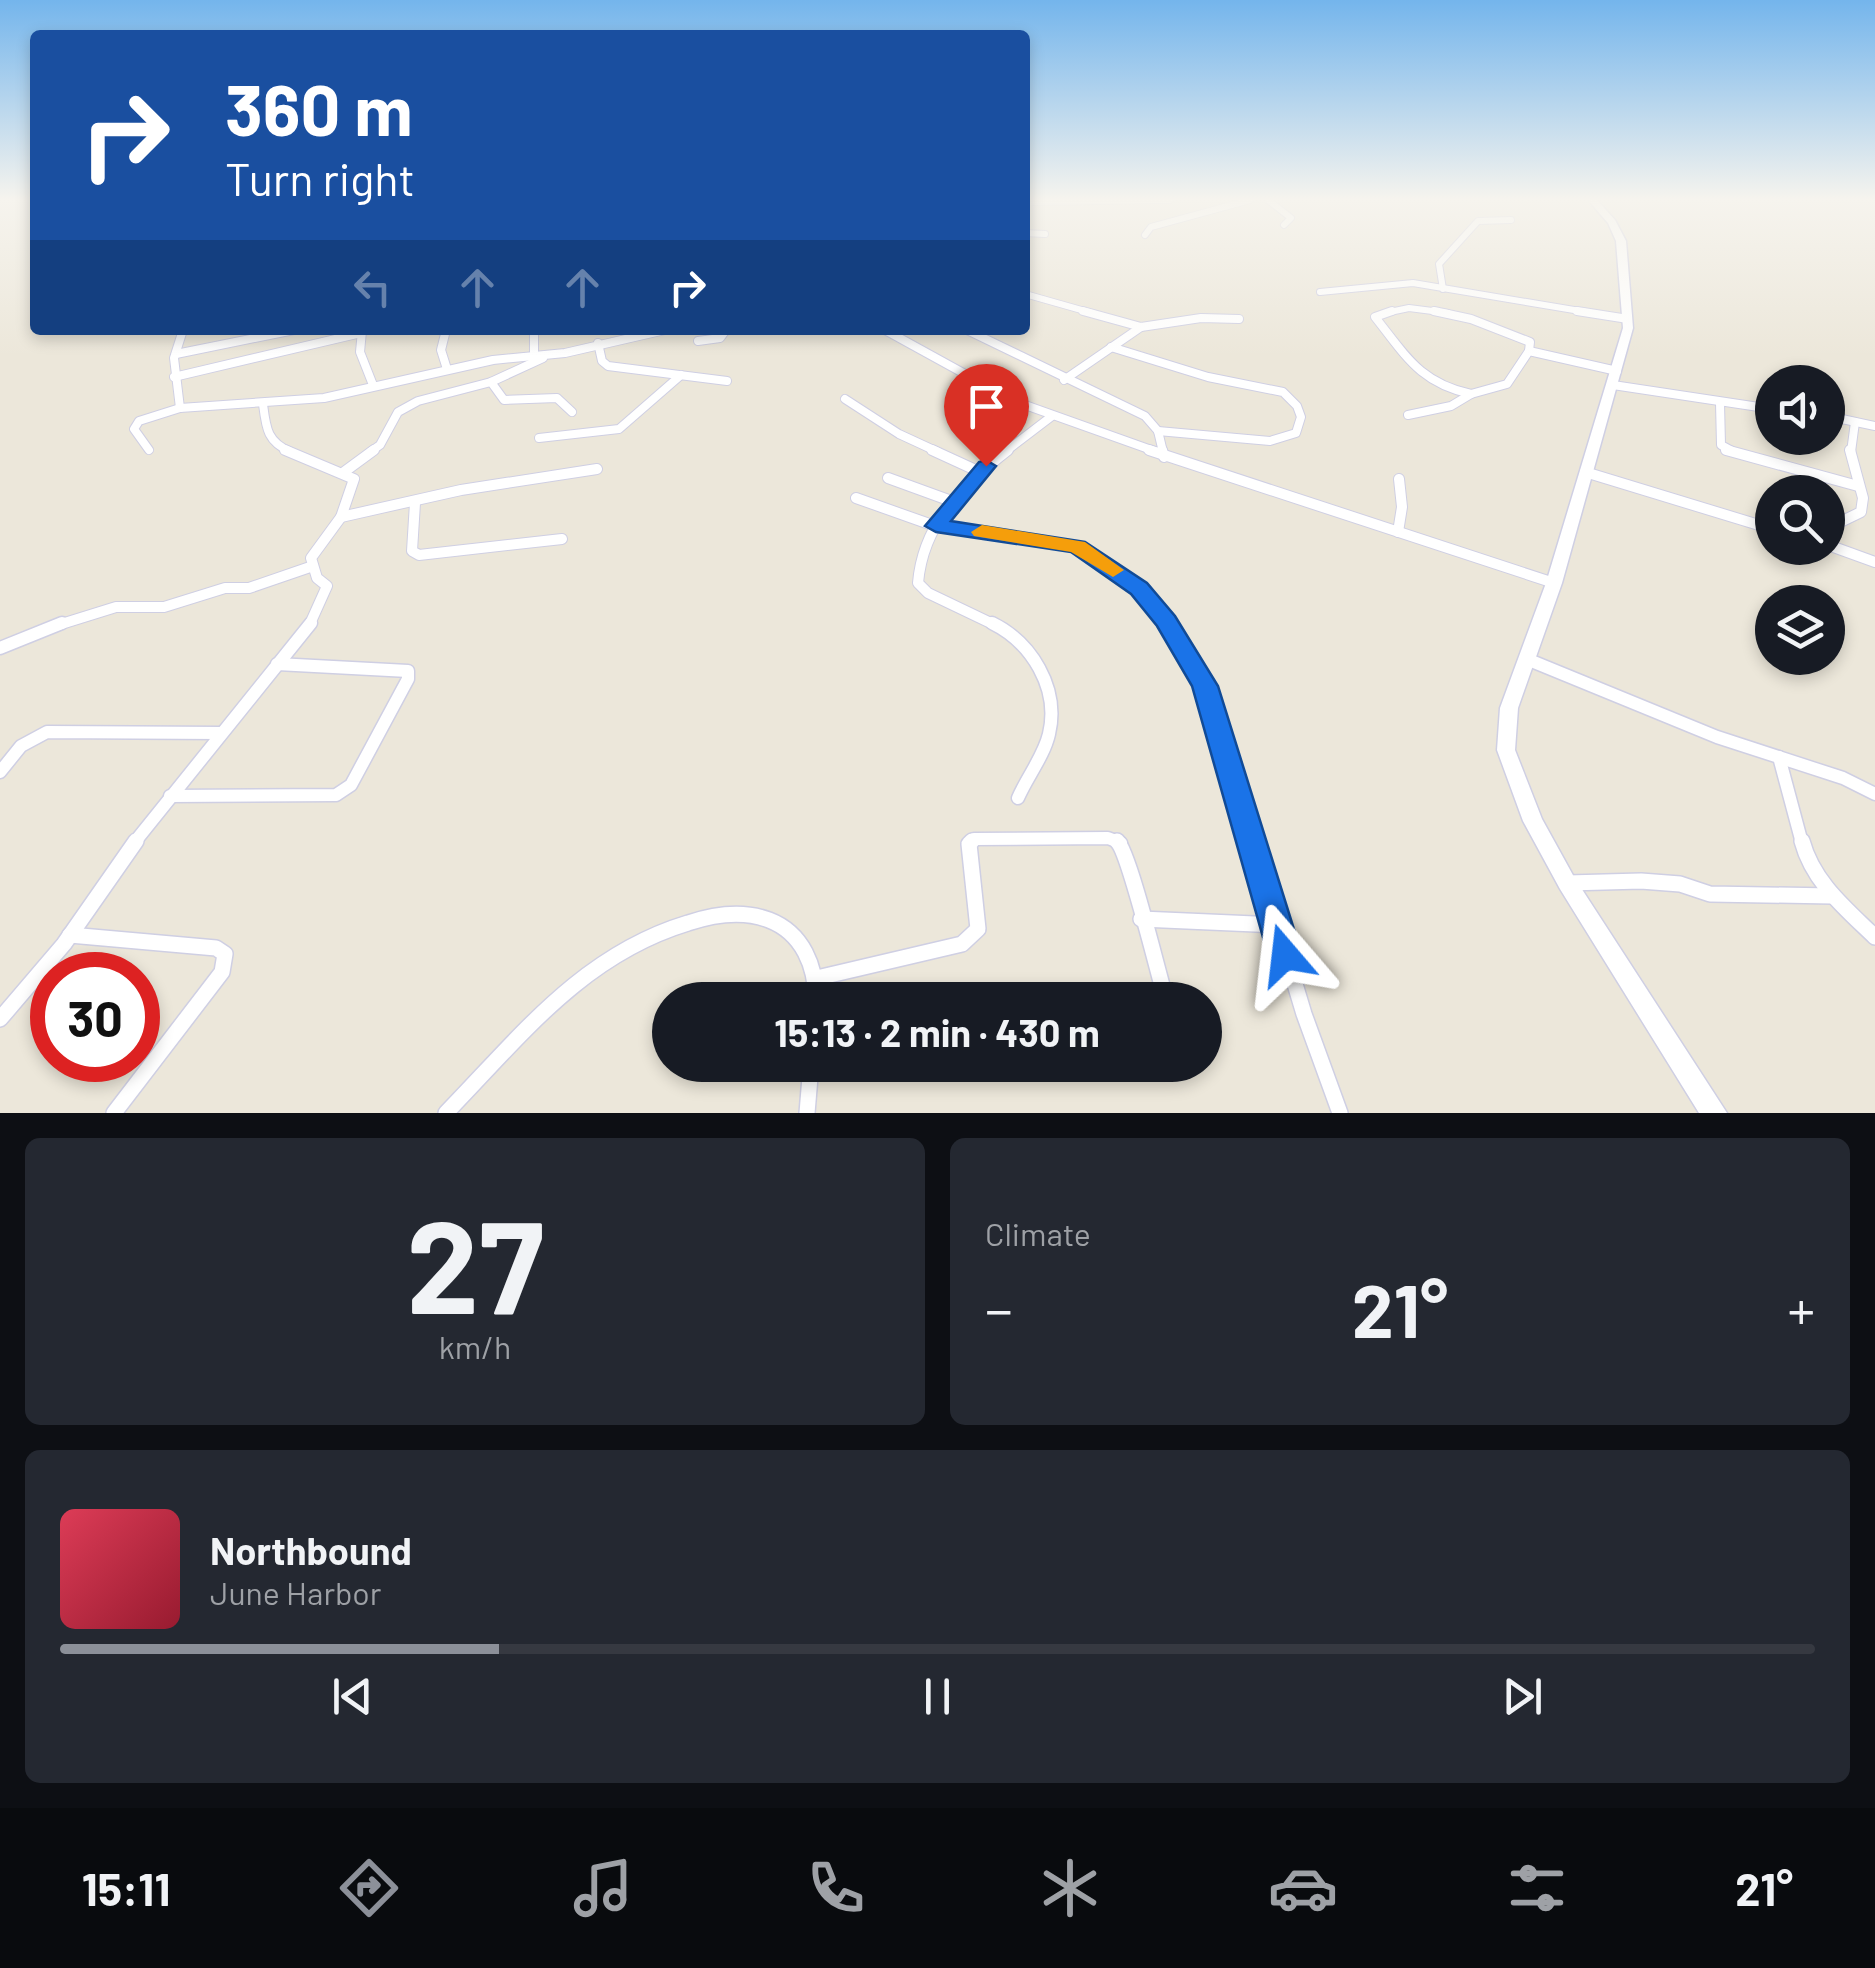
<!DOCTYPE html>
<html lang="en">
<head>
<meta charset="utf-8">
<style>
	:root { --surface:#171b24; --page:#242831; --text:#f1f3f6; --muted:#9ea1a6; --line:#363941; --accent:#8c9099 }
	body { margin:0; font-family:Barlow,sans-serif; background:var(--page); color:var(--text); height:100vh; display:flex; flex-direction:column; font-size:38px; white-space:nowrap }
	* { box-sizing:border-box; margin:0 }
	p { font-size:32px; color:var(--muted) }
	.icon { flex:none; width:55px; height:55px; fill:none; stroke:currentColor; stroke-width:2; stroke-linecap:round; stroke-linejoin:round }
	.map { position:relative; height:1113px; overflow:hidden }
	.side { display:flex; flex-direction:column; gap:25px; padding:25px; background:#0d0f14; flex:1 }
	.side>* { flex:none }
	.hud { position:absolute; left:30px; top:30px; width:1000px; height:305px; border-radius:10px; box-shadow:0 5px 15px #0003; background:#1a4fa0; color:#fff; overflow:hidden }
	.fabs { position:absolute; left:1755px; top:365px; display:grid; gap:20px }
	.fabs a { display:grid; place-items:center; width:90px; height:90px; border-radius:50%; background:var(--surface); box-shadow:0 5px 15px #0003; font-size:50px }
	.speed { position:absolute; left:30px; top:952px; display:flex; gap:20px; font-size:50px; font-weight:700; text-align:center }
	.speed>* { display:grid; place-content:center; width:130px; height:130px; border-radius:50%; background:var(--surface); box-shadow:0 5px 15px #0003; line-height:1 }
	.speed .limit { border:15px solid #d22; background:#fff; color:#111 }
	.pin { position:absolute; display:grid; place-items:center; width:85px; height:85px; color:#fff; margin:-102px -42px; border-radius:50% 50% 50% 0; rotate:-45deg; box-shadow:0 0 10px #0007 }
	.pin .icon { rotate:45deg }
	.me { position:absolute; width:110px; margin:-55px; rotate:343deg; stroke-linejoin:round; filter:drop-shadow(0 0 8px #0008) }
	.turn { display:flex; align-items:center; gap:35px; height:210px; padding:0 30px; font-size:45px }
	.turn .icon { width:130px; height:130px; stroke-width:2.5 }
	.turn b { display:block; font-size:70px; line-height:85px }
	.lanes { display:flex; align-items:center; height:95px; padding:0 30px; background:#0003; justify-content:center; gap:50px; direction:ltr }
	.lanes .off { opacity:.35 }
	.big { font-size:75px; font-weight:700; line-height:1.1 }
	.side .widget { flex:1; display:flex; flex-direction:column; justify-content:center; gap:15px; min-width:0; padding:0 35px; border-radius:15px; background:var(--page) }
	.side .dial { align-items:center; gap:0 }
	.dial b { font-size:130px; line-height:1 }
	.song { display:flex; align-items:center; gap:30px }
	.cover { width:120px; height:120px; border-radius:15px; background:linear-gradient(135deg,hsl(350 70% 55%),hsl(350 70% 35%)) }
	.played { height:10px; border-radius:5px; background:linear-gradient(90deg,var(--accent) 25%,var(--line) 25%) }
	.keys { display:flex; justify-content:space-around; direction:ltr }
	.heat { display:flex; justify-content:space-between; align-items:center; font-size:55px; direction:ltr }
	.side .tiles { flex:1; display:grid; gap:25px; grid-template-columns:1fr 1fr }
	.widget:last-child { grid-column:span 2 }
	.trip { position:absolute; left:652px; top:982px; width:570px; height:100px; border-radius:50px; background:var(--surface); box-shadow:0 5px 15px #0003; font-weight:700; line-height:100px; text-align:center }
	.dock { display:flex; height:160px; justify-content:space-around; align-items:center; background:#090b0e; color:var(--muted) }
	.dock .icon { width:70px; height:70px }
	.dock .selected { color:var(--accent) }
	.dock b { font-size:45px; color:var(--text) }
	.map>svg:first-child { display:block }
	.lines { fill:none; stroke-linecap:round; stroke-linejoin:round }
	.street-far4-casing { stroke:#cfcfe3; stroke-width:8 }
	.street-far3-casing { stroke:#cfcfe3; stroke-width:10 }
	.street-far2-casing { stroke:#cfcfe3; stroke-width:12 }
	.street-far1-casing { stroke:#cfcfe3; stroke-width:15 }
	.street-casing { stroke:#cfcfe3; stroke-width:18 }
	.secondary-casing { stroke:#cfcfe3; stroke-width:3 }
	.street-far4 { stroke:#fff; stroke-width:6 }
	.street-far3 { stroke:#fff; stroke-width:8 }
	.street-far2 { stroke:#fff; stroke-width:10 }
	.street-far1 { stroke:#fff; stroke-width:12 }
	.street { stroke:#fff; stroke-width:15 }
	.secondary { fill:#fff; fill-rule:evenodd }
	.route { fill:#1a73e8; stroke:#114b97; stroke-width:2.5 }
	.slow { fill:#f59e0b }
</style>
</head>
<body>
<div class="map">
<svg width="1875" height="1113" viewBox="0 0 1875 1113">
	<rect width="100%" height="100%" fill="#ece7da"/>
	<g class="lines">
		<defs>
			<g id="street-far4">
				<path d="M1268 200 1291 218 1284 225"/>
				<path d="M1025 202 1170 200"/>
				<path d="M1025 233 1045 234"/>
				<path d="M1145 235 1151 227 1250 200"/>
				<path d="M1443 289 1439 264 1478 221 1511 220"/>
				<path d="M1320 292 1413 283 1592 313"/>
				<path d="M1025 294 1092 313"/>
				<path d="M1385 313 1409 308 1448 313"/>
			</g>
			<g id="street-far3">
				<path d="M1083 311 1141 327 1201 318 1239 319"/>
				<path d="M1392 311 1375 317C1406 356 1420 383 1471 394"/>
				<path d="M1434 311 1471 319 1530 342 1529 351"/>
				<path d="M1577 311 1628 319"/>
				<path d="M446 330 441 350 447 369"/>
				<path d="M534 330V356"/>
				<path d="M885 330 1014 401 1157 452"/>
				<path d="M967 330 1145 416 1158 431 1163 452"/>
				<path d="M362 331 360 352 373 385"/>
				<path d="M698 341 720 338 726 330"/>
				<path d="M598 343 602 361 608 366 727 381"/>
				<path d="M1111 347 1208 377 1283 392 1297 406 1301 417 1296 433 1270 441 1158 431"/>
				<path d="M176 354 294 330"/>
				<path d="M174 377 361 333"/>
				<path d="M1064 380 1141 327"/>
				<path d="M491 382 504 400 557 398 572 412"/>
				<path d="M1613 385 1772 409"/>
				<path d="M845 399 899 434 938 452"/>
				<path d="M1720 403 1721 445 1734 452"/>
				<path d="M263 404C266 428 267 442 291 452"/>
				<path d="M180 408 174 358 183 330"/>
				<path d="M1408 415 1451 406 1471 394 1507 384 1529 351 1617 371"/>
				<path d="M1828 416 1875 426"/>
				<path d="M539 438 619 429 681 375"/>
				<path d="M149 450 134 429 139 421 180 408 324 398 493 360 565 353 665 330"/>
				<path d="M370 452 380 445 398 412 418 401 491 382 543 358"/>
				<path d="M1005 452 1052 416"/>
				<path d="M1851 452 1855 422"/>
			</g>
			<g id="street-far2">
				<path d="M285 450 354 479 341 517 311 558 317 578 327 586 309 626"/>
				<path d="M932 450 980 472"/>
				<path d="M1149 450 1554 583"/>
				<path d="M1162 450 1164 457"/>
				<path d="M1726 450 1858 486"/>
				<path d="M344 472 374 450"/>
				<path d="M1585 472 1772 529"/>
				<path d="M888 478 954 502"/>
				<path d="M856 498 935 526 1077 546 1139 588 1170 626"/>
				<path d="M415 503 412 551 419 555 562 539"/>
				<path d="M341 517 461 490 597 469"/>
				<path d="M1828 528 1861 512 1863 498 1850 450"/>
				<path d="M1398 532 1402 507 1399 479"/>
				<path d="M1828 545 1875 562"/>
				<path d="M55 626 116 607H164L225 588H249L313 566"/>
				<path d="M997 626 928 593 918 583C923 523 963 485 1008 450"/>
			</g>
			<g id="street-far1">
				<path d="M992 623C1031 642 1060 688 1049 734 1044 756 1027 777 1018 798"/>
				<path d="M1168 623 1205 686 1252 843"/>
				<path d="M0 648 62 623"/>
				<path d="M1529 660 1717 737 1843 778 1875 794"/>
				<path d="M1779 757 1802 843"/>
				<path d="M0 772 21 746 47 732 221 733"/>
				<path d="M170 796 336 795 351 785 408 679V671L277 664"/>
				<path d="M134 843 311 623"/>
				<path d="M970 843 974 839 1108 838 1121 843"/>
			</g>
			<g id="street">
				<path d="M1117 841C1129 852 1158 973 1166 1000"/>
				<path d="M1252 841 1304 1014 1340 1113"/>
				<path d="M1802 841C1813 882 1845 908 1875 937"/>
				<path d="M1568 883 1641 881 1680 884 1710 894 1832 896"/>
				<path d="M1141 919 1276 925"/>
				<path d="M70 935 216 948 225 954 222 972 114 1113"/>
				<path d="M817 978 962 944 978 929 969 844 972 841"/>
				<path d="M0 1019 64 944 136 841"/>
				<path d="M446 1113C520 1037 582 955 688 923 715 914 743 910 769 920 803 933 816 967 816 1000"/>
				<path d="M807 1113 811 1065"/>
			</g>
			<path id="secondary" d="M1588 200H1597L1615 220 1626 241 1633 328 1562 583 1518 708 1515 750 1542 819 1574 877 1727 1113H1699L1560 889 1523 821 1497 750 1500 708 1546 583 1623 328 1616 241 1608 223Z"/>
		</defs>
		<use href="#street-far4" class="street-far4-casing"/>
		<use href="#street-far3" class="street-far3-casing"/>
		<use href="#street-far2" class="street-far2-casing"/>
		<use href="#street-far1" class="street-far1-casing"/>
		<use href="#street" class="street-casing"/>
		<use href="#secondary" class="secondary-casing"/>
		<use href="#street-far4" class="street-far4"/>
		<use href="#street-far3" class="street-far3"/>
		<use href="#street-far2" class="street-far2"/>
		<use href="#street-far1" class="street-far1"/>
		<use href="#street" class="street"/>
		<use href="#secondary" class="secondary"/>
	</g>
	<linearGradient id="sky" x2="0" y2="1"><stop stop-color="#74b5ec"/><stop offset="0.56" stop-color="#f6f4ee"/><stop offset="1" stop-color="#f6f4ee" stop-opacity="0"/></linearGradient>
	<rect width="1875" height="356" fill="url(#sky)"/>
	<path class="route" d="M986 460 996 466 951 521 1085 542 1147 583 1175 616 1218 686 1302 955 1297 966 1285 970 1273 966 1268 955 1192 686 1157 626 1131 594 1071 552 936 532 925 526 979 462Z"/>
	<path class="slow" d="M982 525 1085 542 1124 570 1113 577 1071 552 974 536 971 532Z"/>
</svg>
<div class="fabs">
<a><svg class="icon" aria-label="sound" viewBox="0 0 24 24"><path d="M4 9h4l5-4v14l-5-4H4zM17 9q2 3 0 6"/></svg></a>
<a><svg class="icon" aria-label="search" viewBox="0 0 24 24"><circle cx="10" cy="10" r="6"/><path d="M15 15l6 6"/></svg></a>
<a><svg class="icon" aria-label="layers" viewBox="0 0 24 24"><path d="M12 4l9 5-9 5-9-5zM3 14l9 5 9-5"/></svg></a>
</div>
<div class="speed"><div class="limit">30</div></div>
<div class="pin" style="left:986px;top:466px;background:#d93025"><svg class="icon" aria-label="arrive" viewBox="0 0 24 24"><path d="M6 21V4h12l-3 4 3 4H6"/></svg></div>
<svg class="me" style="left:1285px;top:955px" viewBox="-20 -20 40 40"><path d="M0-17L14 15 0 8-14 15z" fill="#1a73e8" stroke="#fff" stroke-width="4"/></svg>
<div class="trip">15:13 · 2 min · 430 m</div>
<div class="hud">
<div class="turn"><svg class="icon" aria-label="right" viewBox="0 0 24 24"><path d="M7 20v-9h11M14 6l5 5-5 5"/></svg><div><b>360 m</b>Turn right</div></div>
<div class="lanes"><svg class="icon off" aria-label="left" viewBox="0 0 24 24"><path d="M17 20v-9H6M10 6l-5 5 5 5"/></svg><svg class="icon off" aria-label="ahead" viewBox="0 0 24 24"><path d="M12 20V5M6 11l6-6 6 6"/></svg><svg class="icon off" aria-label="ahead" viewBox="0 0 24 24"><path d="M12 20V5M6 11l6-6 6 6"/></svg><svg class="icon" aria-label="right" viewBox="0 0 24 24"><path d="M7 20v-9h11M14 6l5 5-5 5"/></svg></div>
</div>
</div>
<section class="side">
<div class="tiles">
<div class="widget dial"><b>27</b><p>km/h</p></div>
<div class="widget"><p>Climate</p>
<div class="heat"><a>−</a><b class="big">21°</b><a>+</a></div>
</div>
<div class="widget">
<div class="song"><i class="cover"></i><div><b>Northbound</b><p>June Harbor</p></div></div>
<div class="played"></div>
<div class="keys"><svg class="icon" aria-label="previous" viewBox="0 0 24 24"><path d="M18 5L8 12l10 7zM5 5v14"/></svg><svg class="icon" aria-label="pause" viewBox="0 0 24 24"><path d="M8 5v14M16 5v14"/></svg><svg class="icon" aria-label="next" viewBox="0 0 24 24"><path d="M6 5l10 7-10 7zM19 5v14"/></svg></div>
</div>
</div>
</section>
<nav class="dock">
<b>15:11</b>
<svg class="icon selected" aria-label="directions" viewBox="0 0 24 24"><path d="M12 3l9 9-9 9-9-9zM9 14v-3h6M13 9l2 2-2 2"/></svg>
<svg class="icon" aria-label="music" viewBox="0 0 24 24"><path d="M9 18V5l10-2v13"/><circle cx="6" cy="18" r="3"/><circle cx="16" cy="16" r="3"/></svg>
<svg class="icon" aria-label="phone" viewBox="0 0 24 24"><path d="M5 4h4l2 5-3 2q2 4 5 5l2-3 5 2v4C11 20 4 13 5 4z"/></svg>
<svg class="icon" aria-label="climate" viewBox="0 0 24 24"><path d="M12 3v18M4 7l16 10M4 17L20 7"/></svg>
<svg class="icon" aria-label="car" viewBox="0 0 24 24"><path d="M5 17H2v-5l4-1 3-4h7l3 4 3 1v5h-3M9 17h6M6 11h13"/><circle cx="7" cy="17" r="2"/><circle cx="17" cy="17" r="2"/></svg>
<svg class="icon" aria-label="filters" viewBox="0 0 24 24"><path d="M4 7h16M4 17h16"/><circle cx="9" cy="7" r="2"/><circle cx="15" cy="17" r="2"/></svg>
<b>21°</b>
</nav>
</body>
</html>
